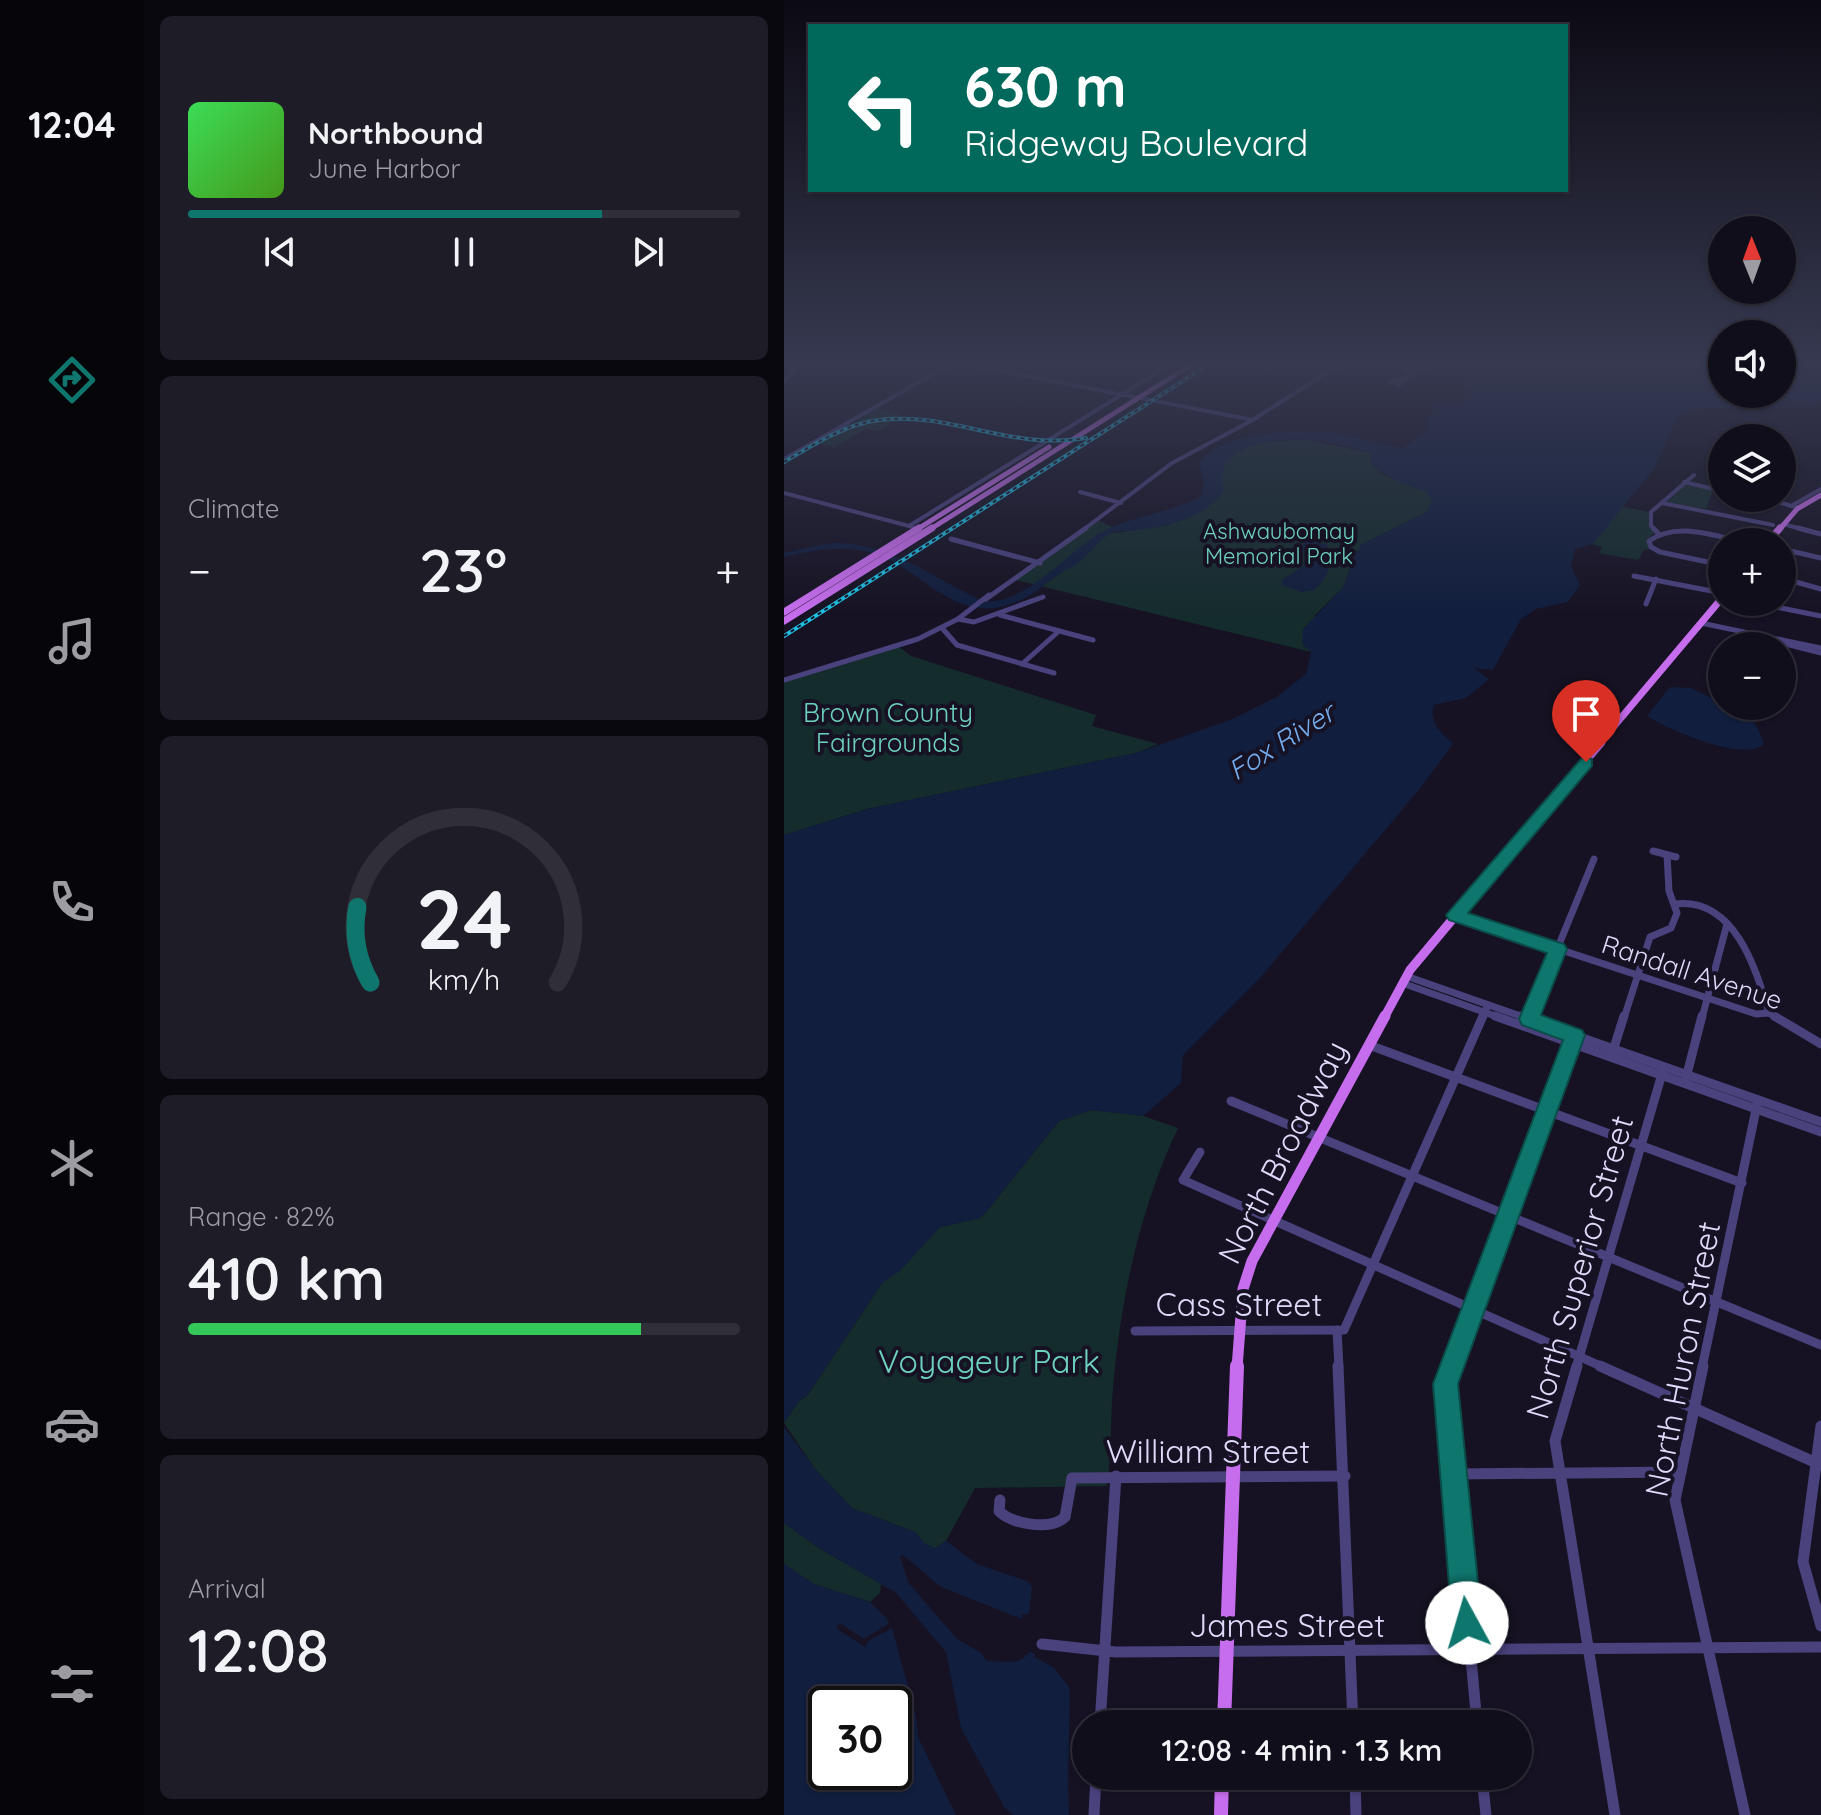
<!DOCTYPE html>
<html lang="en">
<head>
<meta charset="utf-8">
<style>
	:root { --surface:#100e1a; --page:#1e1c27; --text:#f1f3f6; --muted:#9c9ca2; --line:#302e39; --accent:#0f766e }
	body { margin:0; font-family:Quicksand,sans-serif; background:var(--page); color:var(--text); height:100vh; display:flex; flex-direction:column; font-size:30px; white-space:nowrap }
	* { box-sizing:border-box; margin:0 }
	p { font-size:26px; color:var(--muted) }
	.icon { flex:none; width:44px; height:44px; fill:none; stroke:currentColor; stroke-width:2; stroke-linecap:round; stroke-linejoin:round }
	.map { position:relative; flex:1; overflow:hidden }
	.panel { display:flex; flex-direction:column; gap:16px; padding:16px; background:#09080e; width:640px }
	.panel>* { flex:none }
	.hud { position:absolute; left:24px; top:24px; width:760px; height:168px; border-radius:0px; box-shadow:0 2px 6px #0004,0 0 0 2px var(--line); background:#00695c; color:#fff; overflow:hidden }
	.needle { width:52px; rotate:359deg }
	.buttons { position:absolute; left:924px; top:216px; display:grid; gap:16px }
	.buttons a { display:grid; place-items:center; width:88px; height:88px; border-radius:50%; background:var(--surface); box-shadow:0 2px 6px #0004,0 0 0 2px var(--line); font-size:40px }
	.speed { position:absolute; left:24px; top:1686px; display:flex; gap:16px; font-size:40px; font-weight:700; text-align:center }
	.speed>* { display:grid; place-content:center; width:104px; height:104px; border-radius:50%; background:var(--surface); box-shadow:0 2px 6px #0004,0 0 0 2px var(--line); line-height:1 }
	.speed .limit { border:4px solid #111; border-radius:12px; background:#fff; color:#111 }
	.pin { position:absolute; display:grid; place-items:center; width:68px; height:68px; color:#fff; margin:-82px -34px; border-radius:50% 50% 50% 0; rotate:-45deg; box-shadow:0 0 8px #0007 }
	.pin .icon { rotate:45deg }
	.me { position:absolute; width:88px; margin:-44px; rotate:354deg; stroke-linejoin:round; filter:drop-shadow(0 0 6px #0008) }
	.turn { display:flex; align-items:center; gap:28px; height:168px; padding:0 24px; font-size:36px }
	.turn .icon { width:104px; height:104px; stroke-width:2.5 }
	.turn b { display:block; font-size:56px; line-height:68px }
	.big { font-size:60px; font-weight:600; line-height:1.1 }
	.panel .widget { flex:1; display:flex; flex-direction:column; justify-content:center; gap:12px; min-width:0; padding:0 28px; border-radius:12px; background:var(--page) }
	.panel .dial { align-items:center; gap:0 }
	.dial svg { height:208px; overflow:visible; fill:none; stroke:var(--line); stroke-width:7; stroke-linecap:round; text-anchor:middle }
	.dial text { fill:var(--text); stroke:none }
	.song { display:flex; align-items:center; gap:24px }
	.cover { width:96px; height:96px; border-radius:12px; background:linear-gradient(135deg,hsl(130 70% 55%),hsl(100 70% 35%)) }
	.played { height:8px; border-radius:4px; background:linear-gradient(90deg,var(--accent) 75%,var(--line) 75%) }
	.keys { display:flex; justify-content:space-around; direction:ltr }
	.heat { display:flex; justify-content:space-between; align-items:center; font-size:44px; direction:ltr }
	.charge { height:12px; border-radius:6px; background:linear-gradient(90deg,#34c759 82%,var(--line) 0) }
	.trip { position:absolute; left:288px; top:1710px; width:460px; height:80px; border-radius:40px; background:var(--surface); box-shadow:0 2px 6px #0004,0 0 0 2px var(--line); font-weight:600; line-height:80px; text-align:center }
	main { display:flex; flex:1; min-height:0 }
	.menu { display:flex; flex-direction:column; width:144px; justify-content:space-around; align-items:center; background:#06060a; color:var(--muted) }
	.menu .icon { width:56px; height:56px }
	.menu .active { color:var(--accent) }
	.menu b { font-size:36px; color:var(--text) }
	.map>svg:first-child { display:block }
	.green { fill:#152c2d }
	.water { fill:#111e3d; fill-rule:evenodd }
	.pier { fill:#161223 }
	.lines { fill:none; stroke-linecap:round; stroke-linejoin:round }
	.minor-far4 { stroke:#49427d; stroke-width:4 }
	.minor-far3 { stroke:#49427d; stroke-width:5 }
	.minor-far2 { stroke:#49427d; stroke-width:7 }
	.minor-far1 { stroke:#49427d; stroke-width:9 }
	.minor { stroke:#49427d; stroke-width:11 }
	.major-far4 { stroke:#c66ded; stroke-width:5 }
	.major-far3 { stroke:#c66ded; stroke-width:7 }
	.major-far2 { stroke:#c66ded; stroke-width:9 }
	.major-far1 { stroke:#c66ded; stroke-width:11 }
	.major { stroke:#c66ded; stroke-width:14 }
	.rail-casing { stroke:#1dc0e2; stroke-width:4 }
	.rail { stroke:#161223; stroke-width:2; stroke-dasharray:4; stroke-linecap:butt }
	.route { fill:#0f766e; stroke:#0a4d48; stroke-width:2 }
	.labels { text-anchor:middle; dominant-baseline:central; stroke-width:8; stroke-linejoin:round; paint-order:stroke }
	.far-park-label { font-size:22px; fill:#6dd1c0; stroke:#161223 }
	.park-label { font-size:26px; fill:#6dd1c0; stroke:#161223 }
	.street-label { font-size:26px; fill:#dfd9fa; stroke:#161223 }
	.water-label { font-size:28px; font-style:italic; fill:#74aced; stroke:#161223 }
	.near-street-label { font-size:32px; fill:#dfd9fa; stroke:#161223 }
	.near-park-label { font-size:32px; fill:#6dd1c0; stroke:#161223 }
</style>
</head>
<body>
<main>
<nav class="menu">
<b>12:04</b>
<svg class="icon active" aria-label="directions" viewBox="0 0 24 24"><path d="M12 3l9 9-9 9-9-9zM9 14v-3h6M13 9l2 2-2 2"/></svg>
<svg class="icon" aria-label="music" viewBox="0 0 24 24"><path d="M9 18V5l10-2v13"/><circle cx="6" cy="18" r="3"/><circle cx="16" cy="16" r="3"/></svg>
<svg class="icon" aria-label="phone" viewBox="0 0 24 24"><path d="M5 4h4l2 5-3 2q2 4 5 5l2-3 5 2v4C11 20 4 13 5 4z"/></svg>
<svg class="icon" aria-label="climate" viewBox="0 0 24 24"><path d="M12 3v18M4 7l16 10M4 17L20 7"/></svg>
<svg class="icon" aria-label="car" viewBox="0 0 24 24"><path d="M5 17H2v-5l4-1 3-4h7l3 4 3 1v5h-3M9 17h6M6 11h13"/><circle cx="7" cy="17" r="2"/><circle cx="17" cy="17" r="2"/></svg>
<svg class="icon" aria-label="filters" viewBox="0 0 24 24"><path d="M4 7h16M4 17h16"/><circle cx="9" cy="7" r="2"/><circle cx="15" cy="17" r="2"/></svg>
</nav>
<section class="panel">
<div class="widget">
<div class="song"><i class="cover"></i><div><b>Northbound</b><p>June Harbor</p></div></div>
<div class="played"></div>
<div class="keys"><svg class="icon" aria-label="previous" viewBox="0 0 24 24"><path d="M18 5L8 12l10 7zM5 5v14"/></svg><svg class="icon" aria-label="pause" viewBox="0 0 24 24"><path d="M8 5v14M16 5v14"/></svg><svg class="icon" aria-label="next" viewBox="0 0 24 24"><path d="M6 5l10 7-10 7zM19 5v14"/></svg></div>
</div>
<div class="widget"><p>Climate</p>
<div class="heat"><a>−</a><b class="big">23°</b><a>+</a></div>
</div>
<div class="widget dial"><svg viewBox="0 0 100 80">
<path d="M14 69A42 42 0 1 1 86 69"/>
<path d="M14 69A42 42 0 0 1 9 40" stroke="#0f766e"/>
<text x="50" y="56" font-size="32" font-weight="700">24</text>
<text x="50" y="72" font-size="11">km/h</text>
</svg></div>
<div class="widget"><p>Range · 82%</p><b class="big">410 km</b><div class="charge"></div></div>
<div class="widget"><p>Arrival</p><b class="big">12:08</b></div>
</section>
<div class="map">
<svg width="1037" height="1815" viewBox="0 0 1037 1815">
	<rect width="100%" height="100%" fill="#161223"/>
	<g class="green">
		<path d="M94 408 116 414 111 417 115 419 94 431 82 429 51 447 36 444Z"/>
		<path d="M524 440 586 453 597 474 643 492 648 501 644 511 578 544 571 554 559 588 531 615 527 652 232 580 314 520 328 527 331 533 384 525 420 510C427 496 432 476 440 463 456 439 499 441 524 440Z"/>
		<path d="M901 485 929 490 922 509 883 502Z"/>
		<path d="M838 507 866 512V528L871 532 863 541 868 549 860 550 854 560 815 553 818 547 808 544Z"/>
		<path d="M114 646 127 656 312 715 308 726 374 744 352 753 83 809 0 835V680Z"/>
		<path d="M307 1110 359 1116 394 1128C355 1211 337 1298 329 1388 326 1421 328 1454 323 1486L191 1488 162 1541 151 1548 140 1543 131 1532 68 1508 31 1469 0 1423 16 1400 23 1396 98 1283 156 1227 196 1218 202 1212 275 1121Z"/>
		<path d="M0 1523 35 1548 97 1584 96 1593 86 1602 30 1584 0 1564Z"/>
	</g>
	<g class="water">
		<path d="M718 361H938V394H998V361H1037V402L1025 407 917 408 898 413 891 422 870 469 809 544 791 549 787 566 796 585 784 602 752 609 737 619 709 670 690 668 705 679 682 698 650 705C644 722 657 733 669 744L634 791 477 977 399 1055 397 1083 359 1116 307 1110 275 1121 202 1212 196 1218 156 1227 116 1271 98 1283 23 1396 16 1400 0 1423V835L83 809 352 753 446 720 491 698 522 674 527 652 518 644 519 629 559 588 571 554 578 544 644 511 648 501 643 492 617 483 588 467 586 453C566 447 545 441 525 440 491 437 426 445 440 491 420 518 386 526 354 530 346 531 331 530 324 535 313 542 304 556 293 564 288 568 282 569 277 573 255 588 248 598 220 606 173 620 136 573 102 558 69 543 33 549 0 557V553C18 550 37 542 55 543 109 545 149 578 197 600 235 610 282 554 313 535 345 515 383 515 417 496L420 482 415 463C435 431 516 429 551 433 573 436 595 444 618 448L643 432 645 417 650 411 646 405 680 403 678 400 685 391 679 384 678 377Z"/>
		<path d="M523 541 542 544C552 560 544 578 530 590L518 592 498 585V580L521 565 522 557 517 546Z"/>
		<path d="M886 687 907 688 938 703V706C963 708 973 722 980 744 961 763 884 730 863 716Z"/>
		<path d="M0 1427 31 1469 68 1508 131 1532 140 1543 151 1548 162 1541 193 1564 243 1581 248 1587 245 1614H238V1619L157 1587 119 1555 116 1556 124 1582 173 1639 196 1652 203 1661C219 1661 235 1667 245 1652 258 1654 280 1673 285 1688 293 1708 286 1788 286 1815H229L220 1807 177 1728 162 1652 112 1593 35 1548 0 1523Z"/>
		<path d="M0 1564 30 1584 86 1602 102 1618 116 1639 134 1723 183 1815H0ZM42 1704H110V1772H42Z"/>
	</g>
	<g class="pier">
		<path d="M109 1621 119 1638 139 1716V1730L153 1746 187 1815H172L134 1737 132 1716 108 1628 84 1641 81 1647 52 1628 56 1623 80 1639Z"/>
		<path d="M254 1650 257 1655 268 1659 290 1690V1815H285L284 1787 286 1688 270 1668 251 1657V1652Z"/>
	</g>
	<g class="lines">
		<g class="minor-far4">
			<path d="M165 361 469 420"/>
			<path d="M600 361 619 364"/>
			<path d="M619 364 626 374 661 361"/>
			<path d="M619 379 606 382 615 385 626 374"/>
			<path d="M0 382 17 361"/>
			<path d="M0 459 172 361"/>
			<path d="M900 482 938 491"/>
			<path d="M296 492 337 503"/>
			<path d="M0 493 129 527"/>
			<path d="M979 498 1015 508"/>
			<path d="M878 503 989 525"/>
			<path d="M1009 505 1037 489"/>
			<path d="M999 524 1021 530"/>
			<path d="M125 526 392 361"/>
			<path d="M299 530 388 463 467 421 561 361"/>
			<path d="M871 530 867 526V512L910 475"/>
		</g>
		<g class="minor-far3">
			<path d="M869 528 874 533"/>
			<path d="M1014 528 1037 534"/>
			<path d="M167 539 256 563"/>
			<path d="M998 549 1037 558"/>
			<path d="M938 565 876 552 867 547 865 541C892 521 930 536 960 542"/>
			<path d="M850 576 938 593"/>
			<path d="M998 578 1037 589"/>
			<path d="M202 599 302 528"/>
			<path d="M967 602 1037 616"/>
			<path d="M862 604 872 579"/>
			<path d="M216 615 309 640"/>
			<path d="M174 619 205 595"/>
			<path d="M917 623 1037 648"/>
			<path d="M158 628 173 645 270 673"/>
			<path d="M961 634 1037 653"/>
			<path d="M238 664 275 631"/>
			<path d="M0 680 134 639 174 619 190 622 259 597"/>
		</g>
		<g class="minor-far2">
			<path d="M869 851 892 857"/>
			<path d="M891 904C951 897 972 969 985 1013"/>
			<path d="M671 915 972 1014 985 1013 994 1018"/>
			<path d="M622 976 742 1018"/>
			<path d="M618 983 717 1018"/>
			<path d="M698 1018 704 1005"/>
			<path d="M745 1018 810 859"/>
			<path d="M840 1018 866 937 887 928 893 913 885 891 883 855"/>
			<path d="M918 1018 943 924"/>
		</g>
		<g class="minor-far1">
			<path d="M711 1016 1037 1132"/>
			<path d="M736 1016 1037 1122"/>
			<path d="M990 1016 1037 1044"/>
			<path d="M745 1019 746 1016"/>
			<path d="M585 1045 958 1183"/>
			<path d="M828 1054 840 1016"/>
			<path d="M902 1078 918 1016"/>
			<path d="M447 1101 1037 1345"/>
			<path d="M416 1152 399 1180 821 1368"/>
			<path d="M553 1330 555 1368"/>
			<path d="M351 1331 560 1330 699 1016"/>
			<path d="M668 1368 790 1035"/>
			<path d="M792 1368 880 1067"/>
			<path d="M918 1368 974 1100"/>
		</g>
		<g class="minor">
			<path d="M554 1366 569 1724"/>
			<path d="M668 1366 662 1384 693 1724"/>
			<path d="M793 1366 771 1441 831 1815"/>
			<path d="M816 1366 1037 1465"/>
			<path d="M919 1366 891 1500 961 1815"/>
			<path d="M1037 1426 1019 1562 1037 1626"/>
			<path d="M669 1474 897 1472"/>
			<path d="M216 1500 215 1511C227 1524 266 1531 281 1517L288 1478 561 1476"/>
			<path d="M258 1644 332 1652 1037 1647"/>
			<path d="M316 1724 332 1476"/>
			<path d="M571 1776 572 1815"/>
			<path d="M698 1776 702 1815"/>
			<path d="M310 1815 312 1776"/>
		</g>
		<g class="major-far4">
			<path d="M132 530 265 447"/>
			<path d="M145 530 413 361"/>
			<path d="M995 530 1013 509 1037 495"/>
		</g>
		<g class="major-far3">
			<path d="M984 542 996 528"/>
			<path d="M0 612 135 528"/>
			<path d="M0 621 148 528"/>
			<path d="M815 744 938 598"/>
		</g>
		<path class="major-far2" d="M600 1018 626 970 817 742"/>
		<path class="major-far1" d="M453 1368 459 1289 468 1261 601 1016"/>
		<g class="major">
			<path d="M440 1724 453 1366"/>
			<path d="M437 1815 438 1776"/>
		</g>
		<defs>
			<g id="rail">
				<path d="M0 462C29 445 61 424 95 420 167 411 225 451 302 438"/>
				<path d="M0 636 430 361"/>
			</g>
		</defs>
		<use href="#rail" class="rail-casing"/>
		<use href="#rail" class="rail"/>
	</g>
	<linearGradient id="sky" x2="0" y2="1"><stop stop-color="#0c0a13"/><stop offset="0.59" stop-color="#363950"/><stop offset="1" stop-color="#363950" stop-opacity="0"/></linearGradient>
	<rect width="1037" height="615" fill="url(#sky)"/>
	<path class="route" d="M802 757 808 759V766L684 913 780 944 783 949 757 1015 798 1030 801 1035 674 1384 698 1623 693 1633 683 1638 673 1633 668 1623 649 1384 779 1040 738 1025 735 1019 763 953 665 920 662 915 797 759Z"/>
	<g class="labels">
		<g class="far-park-label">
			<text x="495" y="531">Ashwaubomay<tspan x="495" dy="25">Memorial Park</tspan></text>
		</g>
		<g class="park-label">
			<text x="104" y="712">Brown County<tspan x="104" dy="30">Fairgrounds</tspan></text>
		</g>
		<g class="street-label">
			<text transform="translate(908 972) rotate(18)">Randall Avenue</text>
		</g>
		<g class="water-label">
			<text transform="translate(497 741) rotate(-32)">Fox River</text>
		</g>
		<g class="near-street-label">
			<text transform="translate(498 1152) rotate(-63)">North Broadway</text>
			<text transform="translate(795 1267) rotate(-74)">North Superior Street</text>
			<text x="455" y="1304">Cass Street</text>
			<text transform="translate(898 1359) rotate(-79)">North Huron Street</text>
			<text x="424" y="1451">William Street</text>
			<text x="503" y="1625">James Street</text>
		</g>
		<g class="near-park-label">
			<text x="205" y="1361">Voyageur Park</text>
		</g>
	</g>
</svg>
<div class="buttons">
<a><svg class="needle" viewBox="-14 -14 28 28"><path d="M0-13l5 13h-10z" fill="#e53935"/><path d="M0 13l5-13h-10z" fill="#9c9ca2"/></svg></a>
<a><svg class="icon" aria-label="sound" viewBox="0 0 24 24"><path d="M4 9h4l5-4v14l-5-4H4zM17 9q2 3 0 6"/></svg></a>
<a><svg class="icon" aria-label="layers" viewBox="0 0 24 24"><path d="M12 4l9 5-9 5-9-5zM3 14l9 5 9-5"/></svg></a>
<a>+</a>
<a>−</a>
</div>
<div class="speed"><div class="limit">30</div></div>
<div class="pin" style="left:802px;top:762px;background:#d93025"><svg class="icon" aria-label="arrive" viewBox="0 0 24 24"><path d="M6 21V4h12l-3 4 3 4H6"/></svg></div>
<svg class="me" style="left:683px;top:1623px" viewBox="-20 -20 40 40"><circle r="19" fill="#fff"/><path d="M0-13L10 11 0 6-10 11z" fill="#0f766e"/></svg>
<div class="trip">12:08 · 4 min · 1.3 km</div>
<div class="hud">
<div class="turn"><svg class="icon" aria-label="left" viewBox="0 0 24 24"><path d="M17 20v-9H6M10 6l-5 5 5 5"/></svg><div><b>630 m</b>Ridgeway Boulevard</div></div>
</div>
</div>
</main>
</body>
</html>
